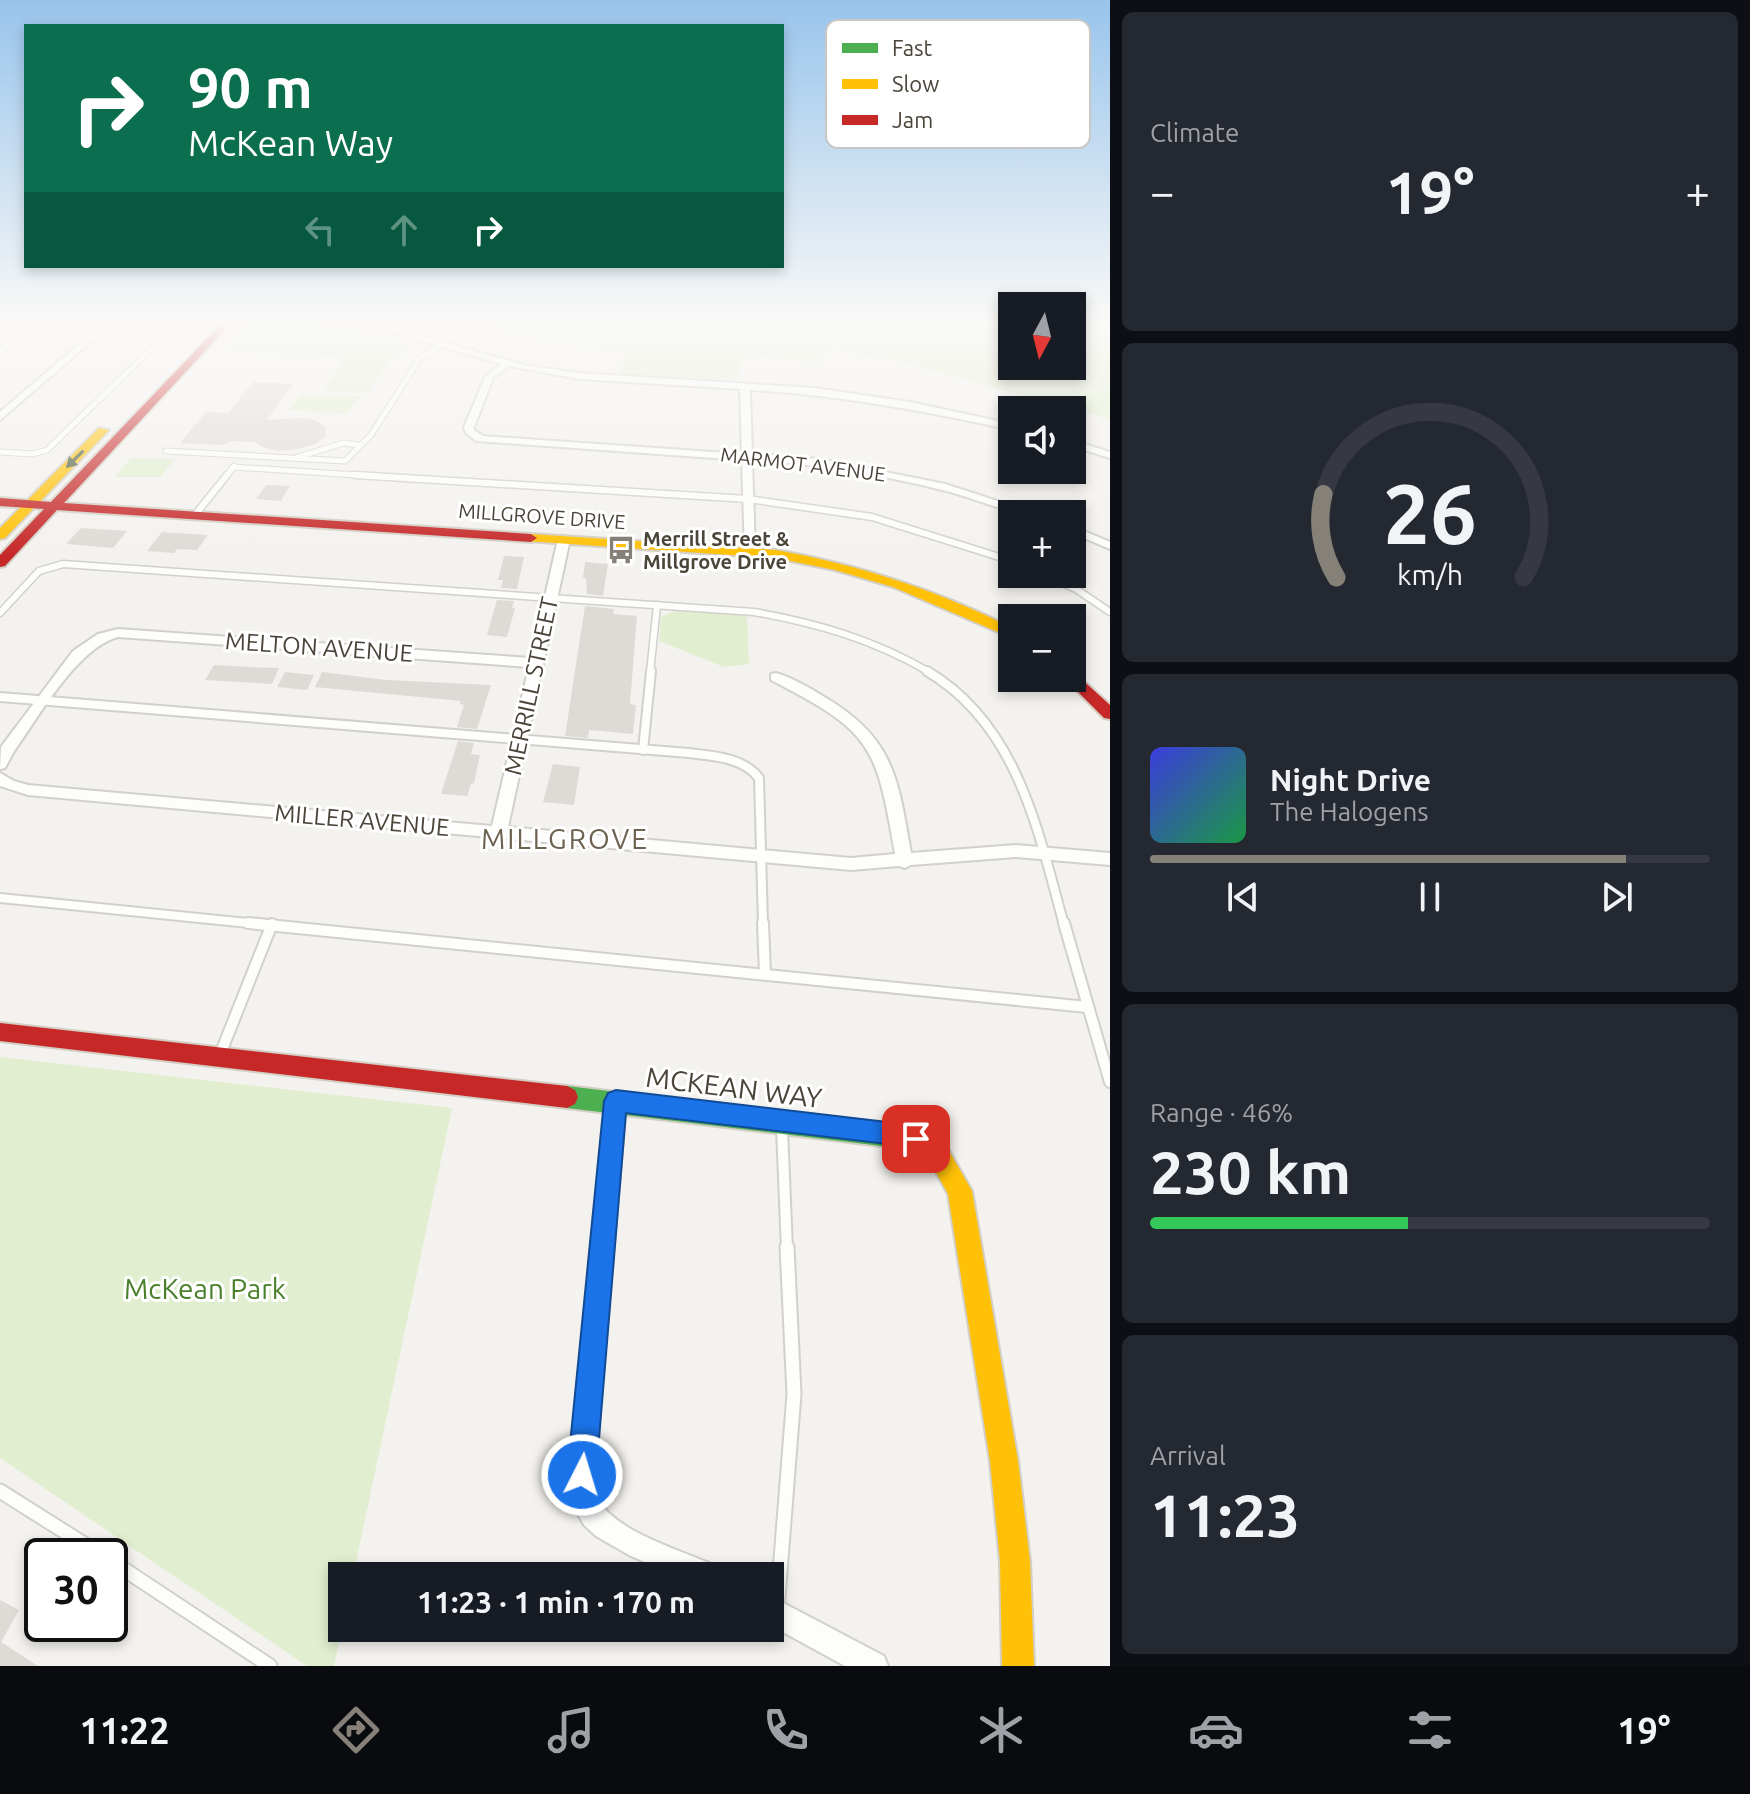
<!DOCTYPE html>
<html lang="en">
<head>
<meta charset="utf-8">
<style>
	:root { --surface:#171b24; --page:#242831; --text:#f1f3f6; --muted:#9ea1a6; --line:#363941; --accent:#868178 }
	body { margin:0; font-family:Ubuntu,sans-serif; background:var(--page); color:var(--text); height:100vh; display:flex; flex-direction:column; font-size:30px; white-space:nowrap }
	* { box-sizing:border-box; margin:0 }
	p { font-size:26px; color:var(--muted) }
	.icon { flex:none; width:44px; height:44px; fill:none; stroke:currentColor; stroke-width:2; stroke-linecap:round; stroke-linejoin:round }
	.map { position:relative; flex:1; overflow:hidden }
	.details { display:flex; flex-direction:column; gap:12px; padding:12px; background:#0d0f14; width:640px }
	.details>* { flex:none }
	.guide { position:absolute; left:24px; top:24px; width:760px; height:244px; border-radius:0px; box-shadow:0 4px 12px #0003; background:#0b6e4f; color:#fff; overflow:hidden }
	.needle { width:52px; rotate:187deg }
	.buttons { position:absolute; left:998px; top:292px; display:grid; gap:16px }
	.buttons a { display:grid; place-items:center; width:88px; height:88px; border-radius:0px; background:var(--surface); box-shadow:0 4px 12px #0003; font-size:40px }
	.speed { position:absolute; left:24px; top:1538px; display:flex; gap:16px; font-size:40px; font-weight:700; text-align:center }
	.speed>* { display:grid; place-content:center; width:104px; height:104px; border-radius:50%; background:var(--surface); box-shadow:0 4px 12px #0003; line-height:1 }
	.speed .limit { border:4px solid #111; border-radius:12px; background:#fff; color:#111 }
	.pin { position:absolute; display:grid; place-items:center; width:68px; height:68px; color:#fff; margin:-34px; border-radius:16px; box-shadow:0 4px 12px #0006 }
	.me { position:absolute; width:88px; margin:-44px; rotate:5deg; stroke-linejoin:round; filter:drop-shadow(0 0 6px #0008) }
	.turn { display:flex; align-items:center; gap:28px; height:168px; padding:0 32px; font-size:36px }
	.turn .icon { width:104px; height:104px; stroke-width:2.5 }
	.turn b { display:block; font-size:56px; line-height:68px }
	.lanes { display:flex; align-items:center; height:76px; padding:0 32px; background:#0003; justify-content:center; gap:40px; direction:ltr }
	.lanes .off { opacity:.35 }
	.big { font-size:60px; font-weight:600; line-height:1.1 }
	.details .card { flex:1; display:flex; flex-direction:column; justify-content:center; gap:12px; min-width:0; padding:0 28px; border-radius:12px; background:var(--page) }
	.details .dial { align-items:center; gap:0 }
	.dial svg { height:208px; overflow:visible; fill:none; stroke:var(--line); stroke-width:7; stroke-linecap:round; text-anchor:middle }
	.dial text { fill:var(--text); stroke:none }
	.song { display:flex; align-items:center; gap:24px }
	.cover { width:96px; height:96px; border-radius:12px; background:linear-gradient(135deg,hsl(240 70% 55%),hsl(140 70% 35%)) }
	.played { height:8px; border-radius:4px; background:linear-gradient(90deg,var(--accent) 85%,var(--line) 85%) }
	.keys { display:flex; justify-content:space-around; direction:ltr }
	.heat { display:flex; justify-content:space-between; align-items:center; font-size:44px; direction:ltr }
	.charge { height:12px; border-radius:6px; background:linear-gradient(90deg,#34c759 46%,var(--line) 0) }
	.trip { position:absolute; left:328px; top:1562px; width:456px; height:80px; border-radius:0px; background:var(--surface); box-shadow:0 4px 12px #0003; font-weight:600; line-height:80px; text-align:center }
	.tabs { display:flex; height:128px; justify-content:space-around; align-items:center; background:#090b0e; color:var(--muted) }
	.tabs .icon { width:56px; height:56px }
	.tabs .selected { color:var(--accent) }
	.tabs b { font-size:36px; color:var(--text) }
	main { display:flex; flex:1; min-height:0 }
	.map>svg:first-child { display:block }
	.green { fill:#e1eecf }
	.building { fill:#dedbd6 }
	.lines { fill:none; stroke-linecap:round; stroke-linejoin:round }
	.lane-far4-casing { stroke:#d2d0cb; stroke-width:7 }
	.lane-far3-casing { stroke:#d2d0cb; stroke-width:9 }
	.lane-far2-casing { stroke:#d2d0cb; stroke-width:12 }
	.lane-far1-casing { stroke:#d2d0cb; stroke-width:14 }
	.lane-casing { stroke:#d2d0cb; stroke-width:17 }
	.street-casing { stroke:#d2d0cb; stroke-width:4 }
	.fast-casing { stroke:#d3cfc5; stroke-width:4 }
	.slow-casing { stroke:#d3cfc5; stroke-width:4 }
	.jam-casing { stroke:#d3cfc5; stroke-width:4 }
	.lane-far4 { stroke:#fdfdfc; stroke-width:5 }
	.lane-far3 { stroke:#fdfdfc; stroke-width:6 }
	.lane-far2 { stroke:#fdfdfc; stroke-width:8 }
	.lane-far1 { stroke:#fdfdfc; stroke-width:10 }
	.lane { stroke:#fdfdfc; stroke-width:13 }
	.street { fill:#fdfdfc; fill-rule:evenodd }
	.fast { fill:#4caf50; fill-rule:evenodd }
	.slow { fill:#ffc107; fill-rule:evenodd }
	.jam { fill:#c62828; fill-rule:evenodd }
	.oneway { fill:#4b593e }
	.route { fill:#1a73e8; stroke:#114b97; stroke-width:2 }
	.labels { text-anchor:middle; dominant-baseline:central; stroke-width:6; stroke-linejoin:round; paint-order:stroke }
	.far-street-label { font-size:20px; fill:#4b4439; stroke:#fff }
	.far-poi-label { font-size:20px; font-weight:bold; fill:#4b4439; stroke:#fff; text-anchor:start }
	.street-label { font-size:24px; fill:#4b4439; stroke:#fff }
	.quarter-label { font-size:28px; letter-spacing:2px; fill:#6e6250; stroke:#fff }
	.near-street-label { font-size:28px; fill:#4b4439; stroke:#fff }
	.near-park-label { font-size:28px; fill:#4a7f2a; stroke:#fff }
	.key { fill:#fff; stroke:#c9c7c4; stroke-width:2 }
	.key-label { font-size:22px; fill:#4b4439 }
</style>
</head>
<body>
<main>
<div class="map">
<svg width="1110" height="1666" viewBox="0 0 1110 1666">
	<rect width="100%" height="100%" fill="#f4f2ee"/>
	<g class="green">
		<path d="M258 323 314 325 408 346 399 359H390L368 393 323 391 347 357 227 351 247 328Z"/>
		<path d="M478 323H1012V366H1072V323H1110V419L897 361 856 354 836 344 816 363 756 355 744 358 737 380 620 374 625 352 554 341Z"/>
		<path d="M301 394 360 396 346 414 289 410Z"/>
		<path d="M131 458 175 459 160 477H115Z"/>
		<path d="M678 610 747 615 749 664 724 667 659 641 661 617Z"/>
		<path d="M0 1057 452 1108 353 1576H342V1627L334 1666H307L0 1458Z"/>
	</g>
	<g class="building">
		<path d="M253 382 293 384 267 420 301 418 315 420 325 427 326 436 315 444 298 449 278 451 262 447 255 442 232 441 222 445 180 443 206 412 228 413Z"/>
		<path d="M266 485 290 486 281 501 256 499Z"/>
		<path d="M81 528 127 531 113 548 66 544Z"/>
		<path d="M162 532 208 535 197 550 177 549 174 553 147 551Z"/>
		<path d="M504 556 524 557 517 589 501 588 503 580H498Z"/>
		<path d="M585 562 608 564 603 596 587 594 586 578H583Z"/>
		<path d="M497 600 514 601 512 608H515L507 637 487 635Z"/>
		<path d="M585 606 614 609 613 614 637 616 630 704 636 705 633 734 589 730 588 738 565 736Z"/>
		<path d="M214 665 250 667 279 668 272 684 205 680Z"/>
		<path d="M285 672 314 675 307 690 277 687Z"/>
		<path d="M322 672 386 680 491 685 477 729 457 727 464 705 460 704 461 701 315 687Z"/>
		<path d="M458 741 474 743 471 754 480 755 474 783 471 784 467 796 441 794Z"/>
		<path d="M553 764 580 767 574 805 543 802Z"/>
		<path d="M0 1600 19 1610 1 1642 38 1666H0Z"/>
	</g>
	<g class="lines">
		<defs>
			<g id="lane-far4">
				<path d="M395 329 407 323"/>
				<path d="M0 351 37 323"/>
				<path d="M166 451 345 461 371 435 420 358 442 344"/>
				<path d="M0 452 33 454 47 450 178 323"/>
				<path d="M298 457 344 443 359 445"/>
				<path d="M233 467 387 477"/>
				<path d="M226 477 234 466"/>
			</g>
			<g id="lane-far3">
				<path d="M355 475 748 499 872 517 1012 561"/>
				<path d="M195 515 227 475"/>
				<path d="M1041 574 1076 589 1110 612"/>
				<path d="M0 613 39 571 63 564 754 612C817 623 875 640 931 673"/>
				<path d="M650 673 657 605"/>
			</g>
			<g id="lane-far2">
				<path d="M927 671C1018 725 1038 831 1064 925"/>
				<path d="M0 697 689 753C713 756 743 757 759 778L763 925"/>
				<path d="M643 750 651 671"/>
				<path d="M0 898 268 925"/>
			</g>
			<g id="lane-far1">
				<path d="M248 923 1087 1007"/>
				<path d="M763 923 765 974"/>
				<path d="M1064 923 1110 1082"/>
				<path d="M221 1052 272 924"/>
				<path d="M782 1129 787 1249"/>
			</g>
			<g id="lane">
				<path d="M0 1491 103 1556"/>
				<path d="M110 1560 270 1666"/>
				<path d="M777 1610 794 1394 787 1247"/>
			</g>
			<g id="street">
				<path d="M104 323H113L0 420V412Z"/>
				<path d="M360 323H374L529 366 579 373 815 388 910 402 1012 424V430C925 411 839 395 750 390L752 454 821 459 945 484 1038 514C1004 514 974 497 942 490 879 474 816 465 752 460L755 551 745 553 742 460 476 441 466 433 464 427 485 377 501 364ZM509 366 579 379 740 389 742 454 483 436 474 430V427L493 378Z"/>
				<path d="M1072 440 1110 452V458L1072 446Z"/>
				<path d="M1072 526 1110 542V549L1072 533Z"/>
				<path d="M564 536 570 539 508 827 851 858 895 854C876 744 872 732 771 680V674L776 673C793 678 810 688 826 698 895 739 898 780 911 853L1016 845 1110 853V865L1016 857 911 865 905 868 899 866 851 870 28 795 0 786V773L14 781 28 785 492 826 529 667 118 637C77 648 38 718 13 753L5 768 0 769 1 747 73 651 98 634 118 629 531 658 558 539Z"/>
				<path d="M616 1092 623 1094 626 1101 595 1468C594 1478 593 1490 598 1499 615 1532 683 1551 716 1566L720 1576H676L629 1555 596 1536 584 1525 572 1503 569 1490V1468L606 1101 609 1094Z"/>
				<path d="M770 1596 884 1656 888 1666H845L770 1625Z"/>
			</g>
			<path id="fast" d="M567 1086 914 1128 922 1131 926 1139 922 1147 914 1150 567 1108 559 1104 556 1097 559 1090Z"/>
			<g id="slow">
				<path d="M99 428 109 430 5 538 0 539V528Z"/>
				<path d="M531 534 776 550C859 565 937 590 1012 628V638L893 587 835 570 776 558 526 541 525 538Z"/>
				<path d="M914 1128 948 1149 972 1191 1018 1461 1030 1561 1034 1666H1002L1000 1561 990 1461 948 1194 932 1165 906 1147 902 1139 906 1131Z"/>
			</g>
			<g id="jam">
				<path d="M222 323H231L64 503 531 534 537 538 531 542 57 510 5 566 0 567V555L44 509 0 506V498L51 502Z"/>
				<path d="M1072 673 1077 675 1110 705V719L1104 718 1064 678H1072Z"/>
				<path d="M0 1023 567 1086 575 1090 578 1097 575 1104 567 1108 0 1041Z"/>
			</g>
		</defs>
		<use href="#lane-far4" class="lane-far4-casing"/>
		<use href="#lane-far3" class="lane-far3-casing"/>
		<use href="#lane-far2" class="lane-far2-casing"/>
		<use href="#lane-far1" class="lane-far1-casing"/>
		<use href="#lane" class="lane-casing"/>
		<use href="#street" class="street-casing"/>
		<use href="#fast" class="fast-casing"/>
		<use href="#slow" class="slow-casing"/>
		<use href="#jam" class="jam-casing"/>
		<use href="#lane-far4" class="lane-far4"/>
		<use href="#lane-far3" class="lane-far3"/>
		<use href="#lane-far2" class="lane-far2"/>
		<use href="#lane-far1" class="lane-far1"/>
		<use href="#lane" class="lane"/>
		<use href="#street" class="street"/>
		<use href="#fast" class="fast"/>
		<use href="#slow" class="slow"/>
		<use href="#jam" class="jam"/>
	</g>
	<defs><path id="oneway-solid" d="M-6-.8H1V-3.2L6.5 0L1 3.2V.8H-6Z" transform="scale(2)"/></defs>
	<use class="oneway" href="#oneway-solid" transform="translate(75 459) rotate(135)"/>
	<linearGradient id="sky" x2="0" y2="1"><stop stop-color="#98c4ec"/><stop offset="0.58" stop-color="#faf9f7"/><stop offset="1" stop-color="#faf9f7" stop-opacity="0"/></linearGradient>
	<rect width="1110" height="556" fill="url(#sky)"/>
	<path class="route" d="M616 1090 887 1122 925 1131 928 1139 925 1147 916 1151 887 1144 626 1113 596 1475 592 1486 582 1490 571 1486 567 1475 604 1101 608 1093Z"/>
	<defs>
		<symbol id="bus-bare" viewBox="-9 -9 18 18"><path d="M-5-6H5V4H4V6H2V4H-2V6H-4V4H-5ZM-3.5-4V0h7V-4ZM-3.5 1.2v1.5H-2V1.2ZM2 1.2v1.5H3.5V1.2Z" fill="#868178" stroke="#fff" stroke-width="2.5" paint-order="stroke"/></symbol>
	</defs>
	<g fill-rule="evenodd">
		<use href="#bus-bare" x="601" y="530" width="40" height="40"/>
	</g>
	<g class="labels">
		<g class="far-street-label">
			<text transform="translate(803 464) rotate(7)">MARMOT AVENUE</text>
			<text transform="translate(542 516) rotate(4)">MILLGROVE DRIVE</text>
		</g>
		<g class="far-poi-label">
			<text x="643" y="538">Merrill Street &amp;<tspan x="643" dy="23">Millgrove Drive</tspan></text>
		</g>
		<g class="street-label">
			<text transform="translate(319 647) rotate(4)">MELTON AVENUE</text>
			<text transform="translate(531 686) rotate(-78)">MERRILL STREET</text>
			<text transform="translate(362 820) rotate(5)">MILLER AVENUE</text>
		</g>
		<g class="quarter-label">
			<text x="565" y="838">MILLGROVE</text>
		</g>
		<g class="near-street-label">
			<text transform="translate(734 1087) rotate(7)">MCKEAN WAY</text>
		</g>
		<g class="near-park-label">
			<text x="205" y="1288">McKean Park</text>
		</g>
	</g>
	<rect x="826" y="20" width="264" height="128" rx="12" class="key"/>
	<rect x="842" y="43" width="36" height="10" fill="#4caf50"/>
	<rect x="842" y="79" width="36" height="10" fill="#ffc107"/>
	<rect x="842" y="115" width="36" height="10" fill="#c62828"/>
	<g class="key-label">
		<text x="892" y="56">Fast</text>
		<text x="892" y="92">Slow</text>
		<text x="892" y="128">Jam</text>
	</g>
</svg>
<div class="buttons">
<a><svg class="needle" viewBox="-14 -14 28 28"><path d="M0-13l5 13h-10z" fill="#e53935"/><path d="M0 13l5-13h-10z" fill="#9ea1a6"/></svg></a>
<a><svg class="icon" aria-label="sound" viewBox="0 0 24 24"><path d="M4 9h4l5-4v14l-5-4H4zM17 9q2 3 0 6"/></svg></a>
<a>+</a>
<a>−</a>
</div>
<div class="speed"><div class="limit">30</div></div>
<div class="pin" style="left:916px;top:1139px;background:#d93025"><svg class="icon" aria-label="arrive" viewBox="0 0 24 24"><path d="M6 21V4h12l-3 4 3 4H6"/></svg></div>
<svg class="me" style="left:582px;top:1475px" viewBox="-20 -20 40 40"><circle r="17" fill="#1a73e8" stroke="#fff" stroke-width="3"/><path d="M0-11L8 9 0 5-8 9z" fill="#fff"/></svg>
<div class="trip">11:23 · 1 min · 170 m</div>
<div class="guide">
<div class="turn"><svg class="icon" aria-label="right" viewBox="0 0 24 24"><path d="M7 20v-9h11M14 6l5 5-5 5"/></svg><div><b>90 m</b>McKean Way</div></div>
<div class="lanes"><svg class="icon off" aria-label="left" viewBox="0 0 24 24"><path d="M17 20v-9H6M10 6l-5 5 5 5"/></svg><svg class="icon off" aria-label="ahead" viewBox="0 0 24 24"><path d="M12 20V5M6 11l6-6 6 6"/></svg><svg class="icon" aria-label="right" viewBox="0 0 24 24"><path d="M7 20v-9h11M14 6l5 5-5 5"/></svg></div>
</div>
</div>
<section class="details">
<div class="card"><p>Climate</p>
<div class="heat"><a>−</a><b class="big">19°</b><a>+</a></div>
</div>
<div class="card dial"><svg viewBox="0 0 100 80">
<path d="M14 69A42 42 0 1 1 86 69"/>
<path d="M14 69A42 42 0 0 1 9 37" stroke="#868178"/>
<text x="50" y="56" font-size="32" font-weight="700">26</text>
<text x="50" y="72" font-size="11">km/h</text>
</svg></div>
<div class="card">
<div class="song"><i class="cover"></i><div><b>Night Drive</b><p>The Halogens</p></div></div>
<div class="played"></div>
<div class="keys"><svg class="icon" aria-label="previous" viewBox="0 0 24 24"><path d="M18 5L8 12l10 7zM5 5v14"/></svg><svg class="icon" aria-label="pause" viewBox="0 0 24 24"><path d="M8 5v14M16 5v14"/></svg><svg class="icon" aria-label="next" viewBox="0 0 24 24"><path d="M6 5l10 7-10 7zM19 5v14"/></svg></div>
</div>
<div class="card"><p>Range · 46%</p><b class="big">230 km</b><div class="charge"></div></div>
<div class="card"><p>Arrival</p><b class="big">11:23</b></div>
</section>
</main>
<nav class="tabs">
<b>11:22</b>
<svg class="icon selected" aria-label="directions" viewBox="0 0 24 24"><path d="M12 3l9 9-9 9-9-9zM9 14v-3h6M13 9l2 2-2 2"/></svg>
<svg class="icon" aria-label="music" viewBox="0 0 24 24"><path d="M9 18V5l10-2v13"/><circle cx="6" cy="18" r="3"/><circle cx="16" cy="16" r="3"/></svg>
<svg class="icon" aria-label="phone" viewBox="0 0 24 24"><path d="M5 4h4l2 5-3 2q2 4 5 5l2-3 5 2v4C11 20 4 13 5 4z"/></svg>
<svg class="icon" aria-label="climate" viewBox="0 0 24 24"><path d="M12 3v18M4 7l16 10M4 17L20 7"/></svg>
<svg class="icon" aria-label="car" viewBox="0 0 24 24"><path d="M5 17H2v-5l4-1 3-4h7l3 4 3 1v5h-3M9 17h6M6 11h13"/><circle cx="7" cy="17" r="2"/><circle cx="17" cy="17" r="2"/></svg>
<svg class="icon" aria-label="filters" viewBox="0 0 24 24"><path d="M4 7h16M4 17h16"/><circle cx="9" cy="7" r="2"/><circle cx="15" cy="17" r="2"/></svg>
<b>19°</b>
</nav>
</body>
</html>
